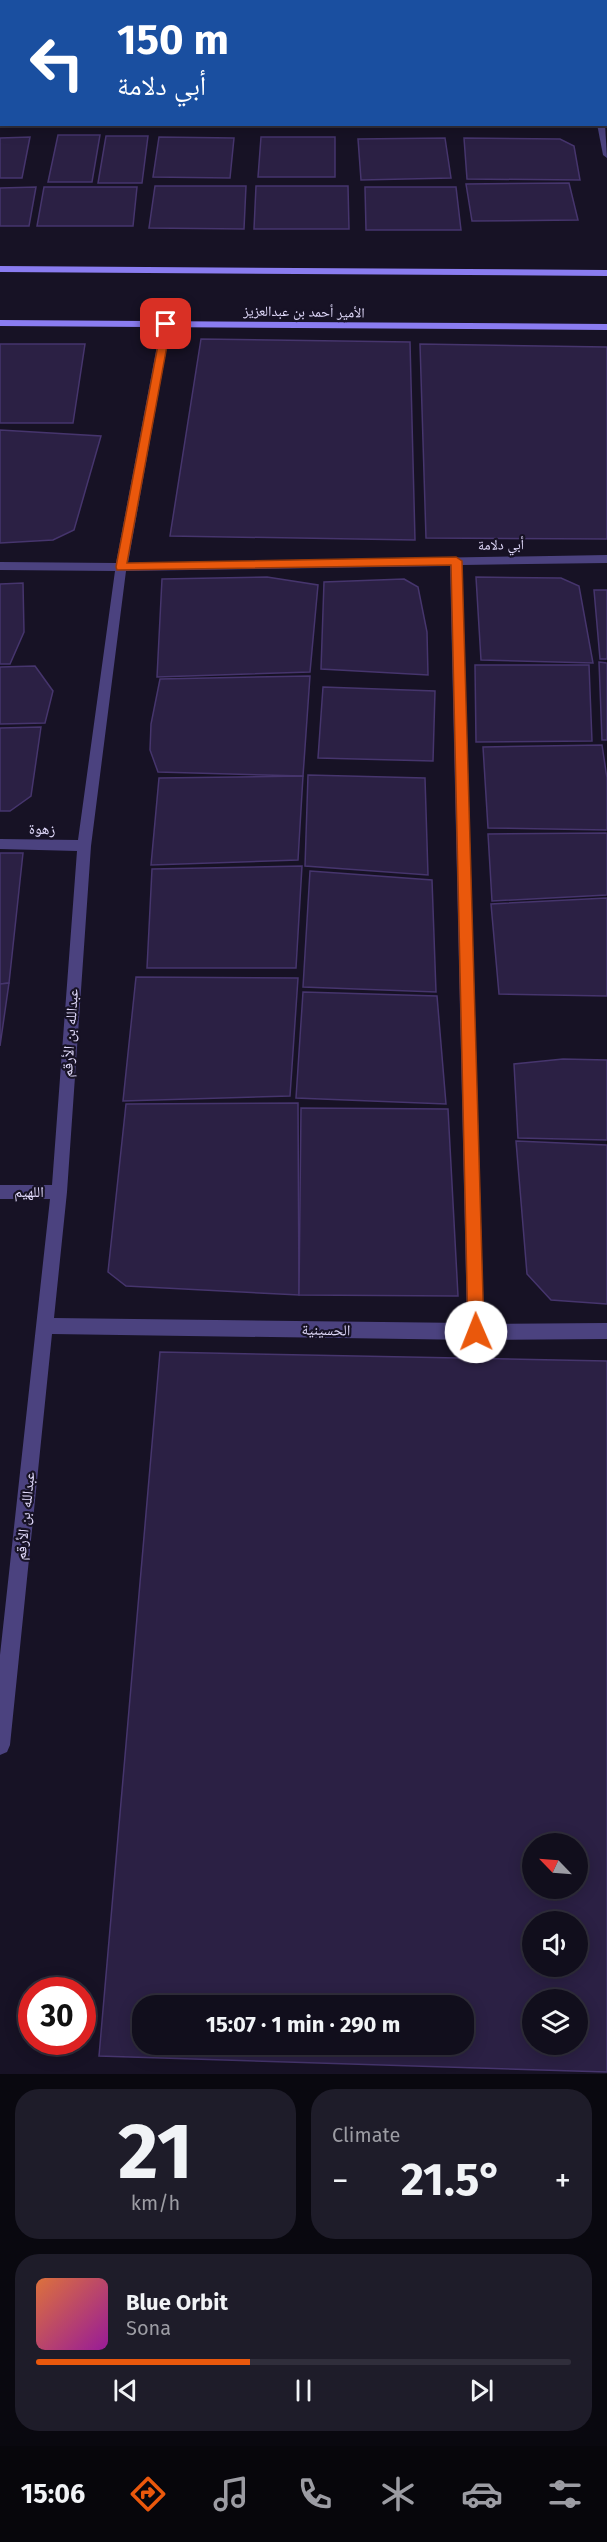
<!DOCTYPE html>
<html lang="en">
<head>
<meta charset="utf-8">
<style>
	:root { --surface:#110e1c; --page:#1e1c29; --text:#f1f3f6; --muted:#9c9ca3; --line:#302e3b; --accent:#ea580c }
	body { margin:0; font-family:"Fira Sans","Noto Naskh Arabic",sans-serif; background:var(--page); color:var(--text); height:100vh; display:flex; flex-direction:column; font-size:22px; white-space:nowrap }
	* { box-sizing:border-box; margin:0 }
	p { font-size:20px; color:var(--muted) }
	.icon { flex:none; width:33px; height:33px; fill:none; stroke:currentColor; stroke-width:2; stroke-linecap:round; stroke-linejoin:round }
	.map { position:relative; height:2074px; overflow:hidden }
	.sheet { display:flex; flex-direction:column; gap:15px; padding:15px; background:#09080f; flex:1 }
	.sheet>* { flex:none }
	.banner { position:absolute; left:0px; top:0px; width:608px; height:126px; box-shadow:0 3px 15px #0003,0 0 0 2px var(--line); background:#1a4fa0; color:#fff; overflow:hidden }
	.needle { width:39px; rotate:295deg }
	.fabs { position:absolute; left:522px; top:1833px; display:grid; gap:12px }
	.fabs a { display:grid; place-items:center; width:66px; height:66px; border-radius:50%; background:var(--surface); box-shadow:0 3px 15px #0003,0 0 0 2px var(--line); font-size:30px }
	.speed { position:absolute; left:18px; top:1977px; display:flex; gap:12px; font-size:30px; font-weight:700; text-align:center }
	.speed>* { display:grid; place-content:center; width:78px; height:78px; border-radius:50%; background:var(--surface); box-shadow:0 3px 15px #0003,0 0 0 2px var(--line); line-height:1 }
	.speed .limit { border:9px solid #d22; background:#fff; color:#111 }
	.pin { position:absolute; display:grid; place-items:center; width:51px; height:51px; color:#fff; margin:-26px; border-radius:12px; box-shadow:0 3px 9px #0006 }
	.me { position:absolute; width:66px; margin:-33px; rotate:359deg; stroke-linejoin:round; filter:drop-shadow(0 0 4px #0008) }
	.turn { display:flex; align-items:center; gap:21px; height:126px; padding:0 18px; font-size:27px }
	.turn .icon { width:78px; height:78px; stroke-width:2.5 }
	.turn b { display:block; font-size:42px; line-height:51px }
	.big { font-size:45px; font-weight:700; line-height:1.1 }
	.sheet .widget { flex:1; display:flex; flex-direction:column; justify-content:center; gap:9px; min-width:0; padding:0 21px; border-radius:24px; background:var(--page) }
	.sheet .dial { align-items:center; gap:0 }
	.dial b { font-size:78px; line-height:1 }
	.song { display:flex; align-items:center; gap:18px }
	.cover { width:72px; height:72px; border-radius:9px; background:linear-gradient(135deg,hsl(20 70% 55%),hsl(300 70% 35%)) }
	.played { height:6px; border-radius:3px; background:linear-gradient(90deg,var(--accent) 40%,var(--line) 40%) }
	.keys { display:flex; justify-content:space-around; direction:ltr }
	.heat { display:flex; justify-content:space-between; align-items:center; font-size:33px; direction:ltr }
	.sheet .tiles { flex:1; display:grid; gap:15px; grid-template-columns:1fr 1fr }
	.widget:last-child { grid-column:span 2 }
	.trip { position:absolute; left:132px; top:1995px; width:342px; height:60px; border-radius:24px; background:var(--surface); box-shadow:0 3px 15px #0003,0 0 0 2px var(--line); font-weight:700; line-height:60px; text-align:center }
	.tab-bar { display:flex; height:96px; justify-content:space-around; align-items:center; background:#07060b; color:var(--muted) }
	.tab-bar .icon { width:42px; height:42px }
	.tab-bar .active { color:var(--accent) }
	.tab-bar b { font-size:27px; color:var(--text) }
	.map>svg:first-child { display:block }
	.building { fill:#2b2044; stroke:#46356d; stroke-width:1.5; fill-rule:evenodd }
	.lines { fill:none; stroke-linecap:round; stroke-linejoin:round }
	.street { fill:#4b427f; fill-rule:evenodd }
	.secondary { fill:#8a7cf0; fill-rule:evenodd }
	.route { fill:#ea580c; stroke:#983908; stroke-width:1.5 }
	.labels { text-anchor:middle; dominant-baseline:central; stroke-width:4.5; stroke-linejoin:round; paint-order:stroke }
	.far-street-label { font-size:14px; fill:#e1dafb; stroke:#171225 }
	.street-label { font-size:15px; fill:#e1dafb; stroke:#171225 }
</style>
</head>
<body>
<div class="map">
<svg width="607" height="2074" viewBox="0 0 607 2074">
	<rect width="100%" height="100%" fill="#171225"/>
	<g class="building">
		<path d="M58 135H100L92 182H48Z"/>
		<path d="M106 136H148L142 183H98Z"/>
		<path d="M30 137 22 178H0V138Z"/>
		<path d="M159 137 234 138 230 178 153 177Z"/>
		<path d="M261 137H335V177H258Z"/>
		<path d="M445 138 451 178 361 180 358 139Z"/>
		<path d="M464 138 560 139 574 146 580 180 467 179Z"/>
		<path d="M569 183 578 220 472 221 466 184Z"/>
		<path d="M155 186H246L244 229 149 228Z"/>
		<path d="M256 186H348L349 229H254Z"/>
		<path d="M36 187 29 226H0V188Z"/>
		<path d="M44 187H137L133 226H37Z"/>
		<path d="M365 187H456L461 230H366Z"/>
		<path d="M201 339 410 342 415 540 170 536Z"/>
		<path d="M0 344H85L73 423H0Z"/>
		<path d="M420 344 607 347V539L426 538Z"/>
		<path d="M0 430 101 436 74 530 53 540 0 543Z"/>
		<path d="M267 577 318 585 310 672 157 677 162 579Z"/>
		<path d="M476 577 561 578 579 586 593 663 481 660Z"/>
		<path d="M404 579 418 587 427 632 428 675 321 669 324 582Z"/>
		<path d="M23 583 24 632 10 664H0V584Z"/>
		<path d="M594 590H607V659H600Z"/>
		<path d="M599 662 607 663V740H602Z"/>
		<path d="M475 665H589L592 741 476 742Z"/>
		<path d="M35 666 53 691 45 723 0 724V667Z"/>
		<path d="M310 676 303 776 158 772 150 750 151 724 160 679Z"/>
		<path d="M323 687 435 691 433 761 318 758Z"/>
		<path d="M41 727 31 796 10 811H0V728Z"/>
		<path d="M602 745 607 778V830L488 828 483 747Z"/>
		<path d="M308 775 425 778 428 875 305 866Z"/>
		<path d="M303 776 298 860 151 865 159 778Z"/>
		<path d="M607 833V895L492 901 488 834Z"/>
		<path d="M0 853H23L9 983 0 984Z"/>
		<path d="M302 866 296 968H147L152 869Z"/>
		<path d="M310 871 432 880 436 992 303 987Z"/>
		<path d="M607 898V996L499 994 491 904Z"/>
		<path d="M136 977 298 978 290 1096 123 1101Z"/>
		<path d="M9 983 0 1046V984Z"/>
		<path d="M303 992 437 996 446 1104 296 1098Z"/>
		<path d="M563 1059 607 1060V1140L518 1138 514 1064Z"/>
		<path d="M298 1103 299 1295 126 1286 108 1272 126 1104Z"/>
		<path d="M301 1108 448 1109 458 1296 299 1295Z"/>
		<path d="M516 1141 607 1145V1304L551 1300 527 1274Z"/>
		<path d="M160 1352 607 1361V2072L99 2056ZM532 1844H578V1888H532ZM532 1922H578V1966H532ZM532 2000H578V2044H532ZM142 2006H464V2044H142Z"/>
	</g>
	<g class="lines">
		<g class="street">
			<rect x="565" y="0" width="8" height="2"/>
			<rect x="0" y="3" width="2" height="4"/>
			<rect x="606" y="4" width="1" height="4"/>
			<path d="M0 119H2V124L0 125Z"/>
			<path d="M597 124H605L607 158 603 155Z"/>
			<path d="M166 321 171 324 128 563 607 555V563L462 565 484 1324 607 1323V1339L476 1340 52 1334 10 1745 7 1752 0 1755V1655L50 1199H0V1185H52L77 851 0 849V839L78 840 115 571 0 570V562L116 563 161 324ZM450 566 467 1323 54 1318 67 1192 91 846 126 571Z"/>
		</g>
		<g class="secondary">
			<path d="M0 266 607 270V276L0 272Z"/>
			<path d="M0 320 607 324V330L0 326Z"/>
		</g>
	</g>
	<path class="route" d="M166 321 171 324 127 563 456 557 462 561 484 1332 481 1338 476 1340 470 1338 468 1332 451 565 117 570 116 567 162 324Z"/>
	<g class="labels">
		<g class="far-street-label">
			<text transform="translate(304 312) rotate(1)">الأمير أحمد بن عبدالعزيز</text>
			<text transform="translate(501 545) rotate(-1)">أبي دلامة</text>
		</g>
		<g class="street-label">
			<text transform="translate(42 829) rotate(1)">زهوة</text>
			<text transform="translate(70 1033) rotate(-86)">عبدالله بن الأرقم</text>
			<text x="29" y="1192">اللهيم</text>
			<text transform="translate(326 1330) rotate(1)">الحسينية</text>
			<text transform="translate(25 1516) rotate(-84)">عبدالله بن الأرقم</text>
		</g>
	</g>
</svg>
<div class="fabs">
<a><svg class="needle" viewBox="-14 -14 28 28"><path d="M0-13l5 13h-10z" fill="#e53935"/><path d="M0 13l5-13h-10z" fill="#9c9ca3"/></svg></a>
<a><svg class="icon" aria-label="sound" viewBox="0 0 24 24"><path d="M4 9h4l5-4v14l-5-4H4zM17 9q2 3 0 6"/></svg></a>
<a><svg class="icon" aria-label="layers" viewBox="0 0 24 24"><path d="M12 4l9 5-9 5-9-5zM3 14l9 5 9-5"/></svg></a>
</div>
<div class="speed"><div class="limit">30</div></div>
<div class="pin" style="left:166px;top:324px;background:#d93025"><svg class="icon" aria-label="arrive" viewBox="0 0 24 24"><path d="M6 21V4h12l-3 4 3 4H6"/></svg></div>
<svg class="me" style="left:476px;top:1332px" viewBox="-20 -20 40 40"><circle r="19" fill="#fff"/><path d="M0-13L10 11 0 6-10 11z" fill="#ea580c"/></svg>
<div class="trip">15:07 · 1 min · 290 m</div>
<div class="banner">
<div class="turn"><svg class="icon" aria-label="left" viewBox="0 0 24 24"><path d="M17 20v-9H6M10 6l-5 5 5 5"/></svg><div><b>150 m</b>أبي دلامة</div></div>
</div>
</div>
<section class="sheet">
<div class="tiles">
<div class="widget dial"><b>21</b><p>km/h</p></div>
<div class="widget"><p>Climate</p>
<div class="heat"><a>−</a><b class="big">21.5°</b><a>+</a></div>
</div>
<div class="widget">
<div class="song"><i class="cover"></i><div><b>Blue Orbit</b><p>Sona</p></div></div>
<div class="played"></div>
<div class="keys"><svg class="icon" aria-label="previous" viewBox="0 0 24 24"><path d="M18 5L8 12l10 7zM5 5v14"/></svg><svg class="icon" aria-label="pause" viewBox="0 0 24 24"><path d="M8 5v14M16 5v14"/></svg><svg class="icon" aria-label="next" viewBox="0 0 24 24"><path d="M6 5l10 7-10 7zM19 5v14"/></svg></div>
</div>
</div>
</section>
<nav class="tab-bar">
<b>15:06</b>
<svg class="icon active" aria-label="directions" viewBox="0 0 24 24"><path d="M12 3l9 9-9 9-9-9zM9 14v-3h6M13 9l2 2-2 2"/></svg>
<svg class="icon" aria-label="music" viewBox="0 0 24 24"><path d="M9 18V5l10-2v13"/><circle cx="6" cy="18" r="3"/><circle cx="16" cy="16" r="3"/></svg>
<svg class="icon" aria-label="phone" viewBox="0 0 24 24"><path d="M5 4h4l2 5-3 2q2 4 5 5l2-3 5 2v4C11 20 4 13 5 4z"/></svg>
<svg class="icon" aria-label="climate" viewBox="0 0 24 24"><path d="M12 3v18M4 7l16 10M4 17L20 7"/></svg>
<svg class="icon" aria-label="car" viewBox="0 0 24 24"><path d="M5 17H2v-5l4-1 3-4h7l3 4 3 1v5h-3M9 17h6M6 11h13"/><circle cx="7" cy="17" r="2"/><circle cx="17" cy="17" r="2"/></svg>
<svg class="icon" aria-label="filters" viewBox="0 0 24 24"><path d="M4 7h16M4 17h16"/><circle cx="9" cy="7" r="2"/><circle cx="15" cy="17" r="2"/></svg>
</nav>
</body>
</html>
